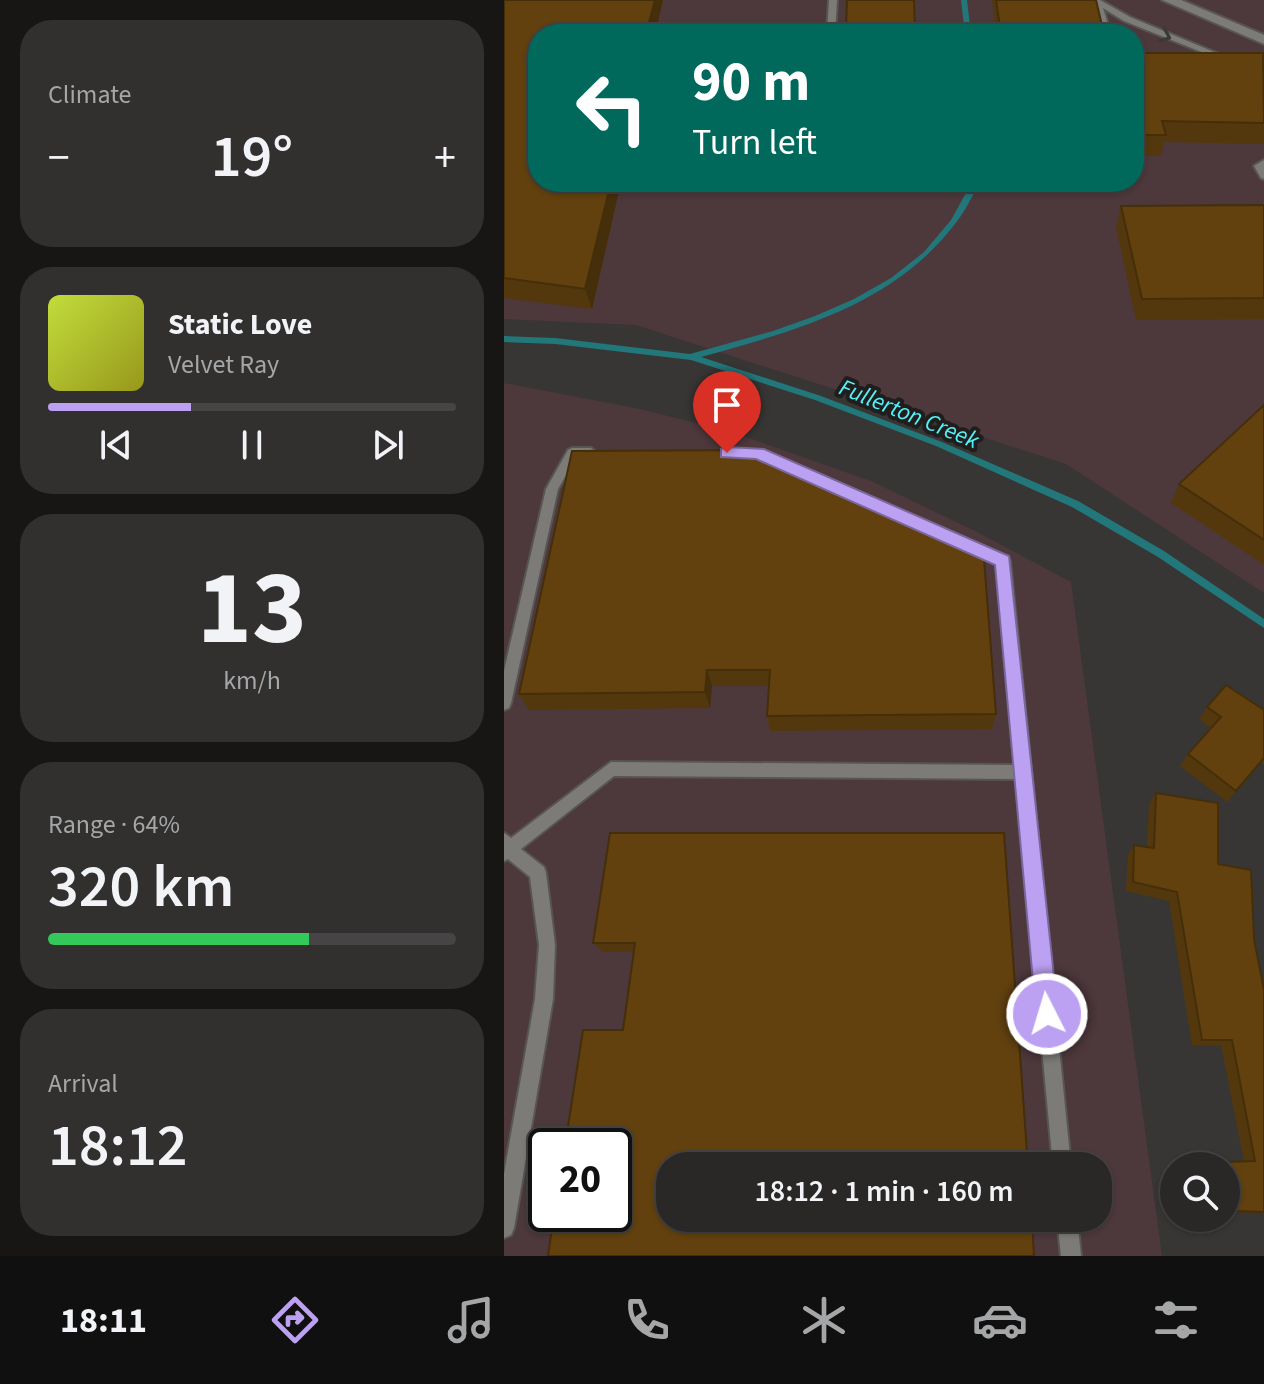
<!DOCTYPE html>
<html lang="en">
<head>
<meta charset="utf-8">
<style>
	:root { --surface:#2a2827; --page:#32302f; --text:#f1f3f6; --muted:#a5a6a7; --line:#464444; --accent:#bca0f2 }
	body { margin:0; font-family:"Source Sans 3",sans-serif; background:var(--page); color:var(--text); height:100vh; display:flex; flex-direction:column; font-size:30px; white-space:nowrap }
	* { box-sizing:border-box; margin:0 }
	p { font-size:26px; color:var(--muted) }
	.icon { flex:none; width:44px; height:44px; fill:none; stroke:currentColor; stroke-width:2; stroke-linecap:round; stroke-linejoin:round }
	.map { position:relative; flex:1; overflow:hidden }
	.side { display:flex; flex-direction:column; gap:20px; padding:20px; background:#171615; width:504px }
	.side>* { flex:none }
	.banner { position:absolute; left:24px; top:24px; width:616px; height:168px; border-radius:32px; box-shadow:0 2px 6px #0004,0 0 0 2px var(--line); background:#00695c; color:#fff; overflow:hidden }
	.controls { position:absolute; left:656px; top:1152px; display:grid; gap:16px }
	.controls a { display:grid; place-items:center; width:80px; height:80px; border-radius:50%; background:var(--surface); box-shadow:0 2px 6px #0004,0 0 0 2px var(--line); font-size:40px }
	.speed { position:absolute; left:24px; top:1128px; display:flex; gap:16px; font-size:40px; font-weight:700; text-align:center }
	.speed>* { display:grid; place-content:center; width:104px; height:104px; border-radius:50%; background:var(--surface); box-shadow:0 2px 6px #0004,0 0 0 2px var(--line); line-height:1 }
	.speed .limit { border:4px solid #111; border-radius:12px; background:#fff; color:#111 }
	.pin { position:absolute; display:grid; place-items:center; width:68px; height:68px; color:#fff; margin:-82px -34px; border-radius:50% 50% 50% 0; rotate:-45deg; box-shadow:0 0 8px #0007 }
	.pin .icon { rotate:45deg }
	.me { position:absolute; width:88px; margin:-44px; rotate:355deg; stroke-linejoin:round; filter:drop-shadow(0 0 6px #0008) }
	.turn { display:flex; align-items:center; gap:28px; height:168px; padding:0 32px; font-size:36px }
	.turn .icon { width:104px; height:104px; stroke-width:2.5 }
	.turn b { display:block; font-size:56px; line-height:68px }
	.big { font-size:60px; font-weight:600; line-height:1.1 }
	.side .tile { flex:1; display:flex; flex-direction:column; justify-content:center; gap:12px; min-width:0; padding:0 28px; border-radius:32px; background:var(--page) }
	.side .dial { align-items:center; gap:0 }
	.dial b { font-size:104px; line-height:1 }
	.song { display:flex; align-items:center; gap:24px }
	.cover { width:96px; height:96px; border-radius:12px; background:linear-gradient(135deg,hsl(70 70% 55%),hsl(60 70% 35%)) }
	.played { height:8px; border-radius:4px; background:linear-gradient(90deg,var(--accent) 35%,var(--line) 35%) }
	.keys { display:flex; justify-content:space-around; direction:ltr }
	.heat { display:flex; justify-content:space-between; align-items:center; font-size:44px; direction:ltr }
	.charge { height:12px; border-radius:6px; background:linear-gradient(90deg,#34c759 64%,var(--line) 0) }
	.trip { position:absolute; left:152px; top:1152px; width:456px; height:80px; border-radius:32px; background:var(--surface); box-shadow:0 2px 6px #0004,0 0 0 2px var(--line); font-weight:600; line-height:80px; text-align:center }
	.dock { display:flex; height:128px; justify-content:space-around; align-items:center; background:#111010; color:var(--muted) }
	.dock .icon { width:56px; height:56px }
	.dock .current { color:var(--accent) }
	.dock b { font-size:36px; color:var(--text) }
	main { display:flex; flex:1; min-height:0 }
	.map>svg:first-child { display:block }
	.industrial { fill:#4d383c; fill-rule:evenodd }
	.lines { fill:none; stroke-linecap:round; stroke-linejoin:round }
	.stream { fill:#22777a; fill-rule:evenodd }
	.service-casing { stroke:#575653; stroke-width:4 }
	.tertiary-casing { stroke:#575653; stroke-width:4 }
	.service { fill:#7d7b78; fill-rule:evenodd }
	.tertiary { fill:#7d7b78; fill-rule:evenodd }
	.wall { fill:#54380d }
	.shaded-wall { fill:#452e0a }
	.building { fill:#62410f; stroke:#452e0a; stroke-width:2 }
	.oneway { stroke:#3b3a38 }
	.route { fill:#bca0f2; stroke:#7a689d; stroke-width:2 }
	.labels { text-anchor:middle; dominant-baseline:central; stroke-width:8; stroke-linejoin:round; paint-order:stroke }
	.water-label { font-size:24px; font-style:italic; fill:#56f0f7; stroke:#1f1e1d }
</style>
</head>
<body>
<main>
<section class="side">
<div class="tile"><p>Climate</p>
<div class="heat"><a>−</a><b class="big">19°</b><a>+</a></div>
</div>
<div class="tile">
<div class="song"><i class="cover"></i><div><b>Static Love</b><p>Velvet Ray</p></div></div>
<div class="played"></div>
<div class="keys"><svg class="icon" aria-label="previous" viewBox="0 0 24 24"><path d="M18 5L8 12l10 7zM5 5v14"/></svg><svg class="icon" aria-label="pause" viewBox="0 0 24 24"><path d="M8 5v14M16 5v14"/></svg><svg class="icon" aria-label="next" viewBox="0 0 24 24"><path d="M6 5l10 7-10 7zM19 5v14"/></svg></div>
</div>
<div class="tile dial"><b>13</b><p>km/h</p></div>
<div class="tile"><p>Range · 64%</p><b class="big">320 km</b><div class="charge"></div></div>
<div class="tile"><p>Arrival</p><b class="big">18:12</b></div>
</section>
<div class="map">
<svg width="760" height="1256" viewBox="0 0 760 1256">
	<rect width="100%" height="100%" fill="#383634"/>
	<g class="industrial">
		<path d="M0 0H760V593L562 464 132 325 0 319ZM34 34H630V182H34Z"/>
		<path d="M0 383 136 409 227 432 367 481 471 531 567 582 658 1256H0ZM42 1146H110V1214H42ZM166 1166H594V1218H166Z"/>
	</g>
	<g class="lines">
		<g class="stream">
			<path d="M457 0H463L467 34H461Z"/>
			<path d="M468 182H476C468 196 461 212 451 224 389 305 291 331 197 357L317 396 438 442 574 501 660 551 760 619V628L654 557 568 507 432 446 311 400 187 360 51 344 0 342V336L51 338 186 354 269 331 311 316 350 299 387 278 420 252 447 220Z"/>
		</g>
		<defs>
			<g id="service">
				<path d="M325 0H333L331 34H323Z"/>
				<path d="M588 0H596L626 17 727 59 720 61 620 21 599 8 607 34H599Z"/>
				<path d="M760 160V179L757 178 750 166Z"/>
				<path d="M68 448H87L93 453 87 458H72L54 489 7 703 5 708 0 710V671L42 489 64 450Z"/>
				<path d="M464 541 504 557 506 561 567 1166H549L513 779 110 776 17 849 40 867 42 873 51 945 49 999 10 1228 7 1235 0 1238V1174L31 999 35 945 26 877 4 859 0 861V833L7 838 107 762 511 765 493 564 459 550 457 546 459 542Z"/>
				<path d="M553 1218H573L577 1256H557Z"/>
			</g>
			<path id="tertiary" d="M658 0H677L760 35V44Z"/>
		</defs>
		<use href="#service" class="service-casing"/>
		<use href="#tertiary" class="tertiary-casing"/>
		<use href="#service" class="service"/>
		<use href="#tertiary" class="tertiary"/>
	</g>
	<g class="wall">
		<path d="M0 0H159L151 34H34V182H117L88 309 0 298Z"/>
		<path d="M343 0 411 29V34H343Z"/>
		<path d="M488 0H592L600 34H492Z"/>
		<path d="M630 53 760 55V144L660 142 657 156H630Z"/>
		<path d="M512 182H579L578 184H513Z"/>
		<path d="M760 205V319L632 320 612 227 617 206Z"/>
		<path d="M760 405V565L667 503 675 484Z"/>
		<path d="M68 451 492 714 488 729 266 731 263 716 265 686H208L206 708 25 710 15 694Z"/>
		<path d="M703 707 760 710V765L757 762 723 802 676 766 684 754 707 728 695 719Z"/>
		<path d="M652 793 714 864 760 1213 722 1212V1166H712V1164L740 1161 717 1045H688L665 901 622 891 624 855 630 845 643 847 645 804Z"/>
		<path d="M106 833 524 1166 119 1030 130 952H99L89 943Z"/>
	</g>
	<g class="shaded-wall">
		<path d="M151 0H159L151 34H142Z"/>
		<path d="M107 182H117L88 309 81 289Z"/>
		<path d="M203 670 208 686 206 708 201 692Z"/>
	</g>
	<g class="building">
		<path d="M0 0H151L142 34H34V182H107L81 289 0 278Z"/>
		<path d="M343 0H410L411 29 342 28Z"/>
		<path d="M492 0H592L600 34H497Z"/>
		<path d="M630 53H759L760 123 658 121 662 135H634L632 128H630Z"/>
		<path d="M760 205V298L638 299 617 206Z"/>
		<path d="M760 405V540L675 484Z"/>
		<path d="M262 450 479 546 492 714 263 716 266 670H203L201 692 15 694 68 451Z"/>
		<path d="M722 685 760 710V758L732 791 684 754 717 717 703 707Z"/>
		<path d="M652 793 714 803V864L747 870 750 939 760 990V1212L731 1211 722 1162 751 1161 728 1040H698L673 892 629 882 630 845 650 848Z"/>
		<path d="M106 833H500L524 1166H166V1218H528L530 1256H44L50 1214H110V1146H61L79 1030H119L131 943H89Z"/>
	</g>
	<defs><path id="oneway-chevron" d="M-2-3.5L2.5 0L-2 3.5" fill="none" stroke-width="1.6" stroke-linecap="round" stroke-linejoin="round" transform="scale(2)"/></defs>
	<use class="oneway" href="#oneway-chevron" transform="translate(661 36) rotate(23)"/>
	<path class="route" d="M223 447 260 449 505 556 554 1014 551 1022 543 1026 535 1022 532 1014 491 565 252 459 217 457V449Z"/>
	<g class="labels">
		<g class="water-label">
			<text transform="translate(405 414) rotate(22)">Fullerton Creek</text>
		</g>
	</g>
</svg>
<div class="controls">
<a><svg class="icon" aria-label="search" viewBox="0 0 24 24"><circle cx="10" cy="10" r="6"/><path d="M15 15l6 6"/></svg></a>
</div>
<div class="speed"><div class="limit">20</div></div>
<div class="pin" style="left:223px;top:453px;background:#d93025"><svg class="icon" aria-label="arrive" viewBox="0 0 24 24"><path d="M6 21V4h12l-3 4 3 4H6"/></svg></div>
<svg class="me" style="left:543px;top:1014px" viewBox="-20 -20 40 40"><circle r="17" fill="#bca0f2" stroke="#fff" stroke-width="3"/><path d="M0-11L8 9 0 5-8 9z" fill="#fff"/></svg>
<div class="trip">18:12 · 1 min · 160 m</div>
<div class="banner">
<div class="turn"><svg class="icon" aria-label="left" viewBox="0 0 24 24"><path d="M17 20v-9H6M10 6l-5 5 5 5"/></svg><div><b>90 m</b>Turn left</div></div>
</div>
</div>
</main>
<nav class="dock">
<b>18:11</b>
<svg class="icon current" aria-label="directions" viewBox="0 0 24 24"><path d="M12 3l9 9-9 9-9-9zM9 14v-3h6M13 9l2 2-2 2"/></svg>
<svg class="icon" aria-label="music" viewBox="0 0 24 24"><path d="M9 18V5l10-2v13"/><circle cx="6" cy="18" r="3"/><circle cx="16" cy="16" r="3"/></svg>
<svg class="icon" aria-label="phone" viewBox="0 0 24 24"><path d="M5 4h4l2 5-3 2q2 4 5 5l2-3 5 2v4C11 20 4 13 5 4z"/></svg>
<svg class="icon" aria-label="climate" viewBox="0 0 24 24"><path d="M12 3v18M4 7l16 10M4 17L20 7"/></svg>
<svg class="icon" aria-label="car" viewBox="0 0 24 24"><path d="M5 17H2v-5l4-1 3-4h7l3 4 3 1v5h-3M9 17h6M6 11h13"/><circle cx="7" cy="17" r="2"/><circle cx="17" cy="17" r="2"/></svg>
<svg class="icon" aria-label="filters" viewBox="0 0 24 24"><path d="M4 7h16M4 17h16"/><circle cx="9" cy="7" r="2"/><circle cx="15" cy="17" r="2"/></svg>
</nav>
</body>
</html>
